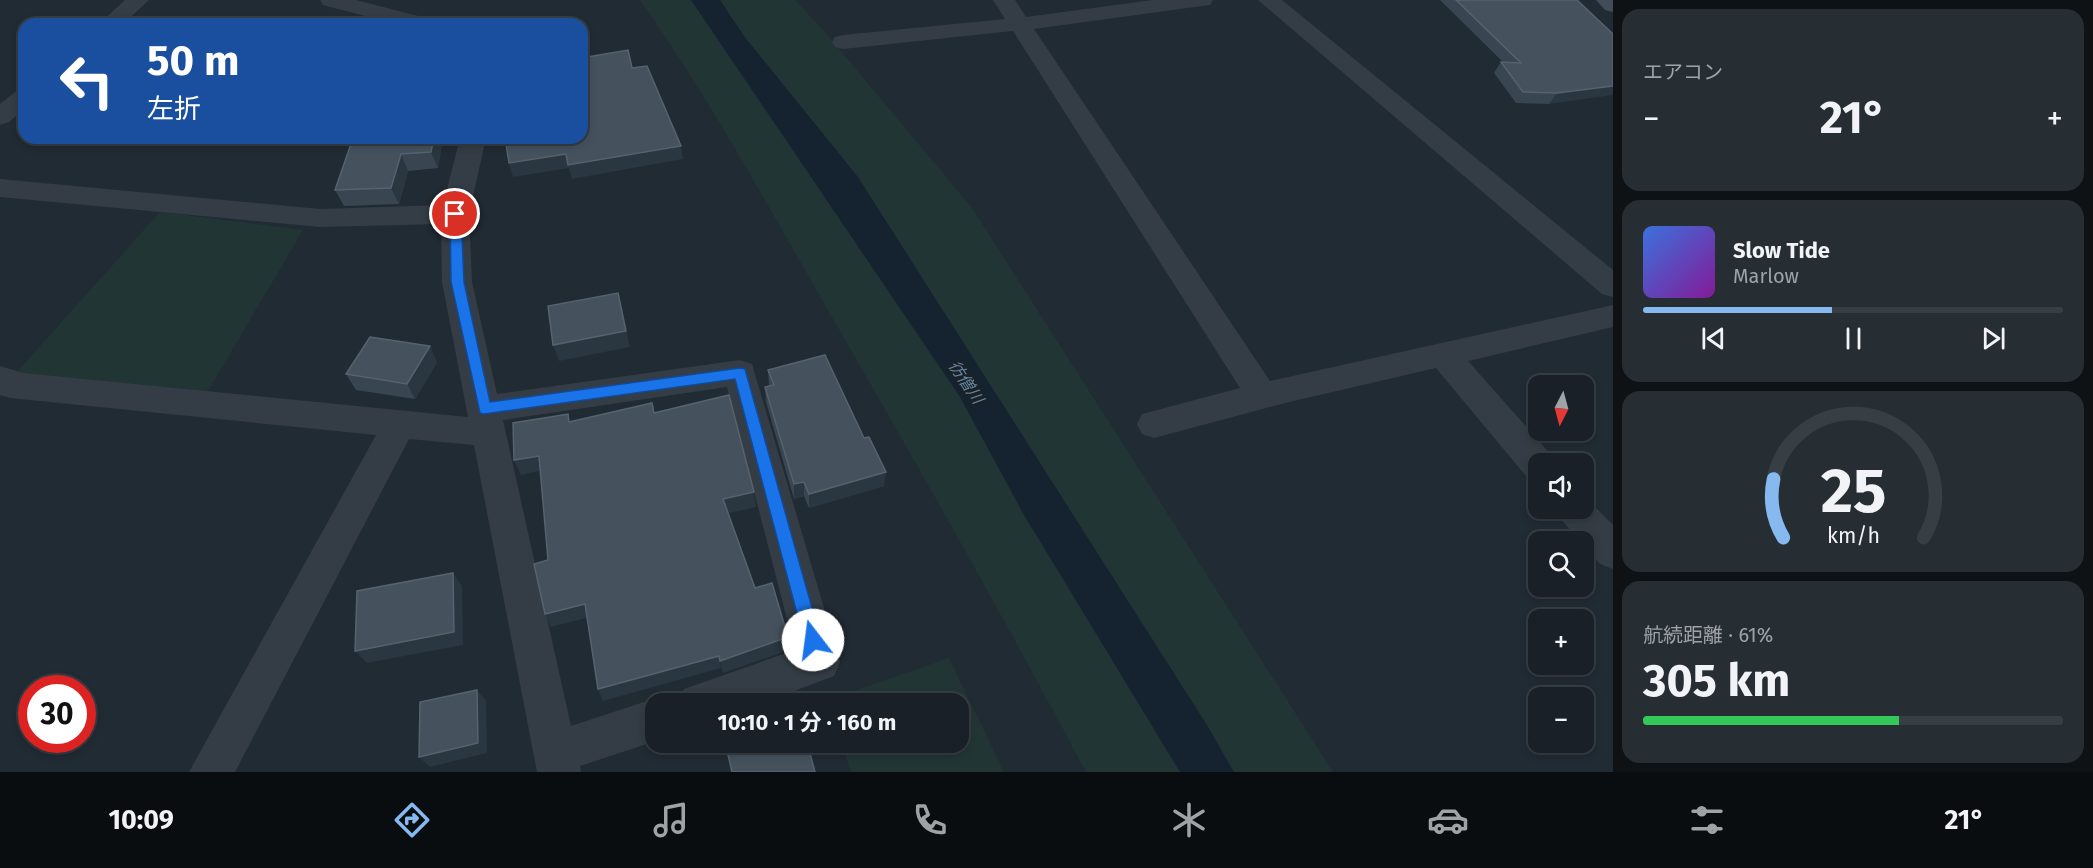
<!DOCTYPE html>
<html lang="ja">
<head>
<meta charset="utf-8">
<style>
	:root { --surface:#192027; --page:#262d33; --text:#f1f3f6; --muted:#9fa3a7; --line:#373e44; --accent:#85b9ef }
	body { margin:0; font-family:"Fira Sans","Noto Sans JP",sans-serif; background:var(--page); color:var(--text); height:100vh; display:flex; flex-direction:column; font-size:22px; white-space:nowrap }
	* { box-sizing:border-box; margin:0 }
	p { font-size:20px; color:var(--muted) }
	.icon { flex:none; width:33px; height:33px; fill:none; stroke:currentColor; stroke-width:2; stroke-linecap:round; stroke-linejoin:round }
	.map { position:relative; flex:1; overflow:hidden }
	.side { display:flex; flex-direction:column; gap:9px; padding:9px; background:#0e1215; width:480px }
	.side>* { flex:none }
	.banner { position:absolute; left:18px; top:18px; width:570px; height:126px; border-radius:18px; box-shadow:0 3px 9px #0003,0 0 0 2px var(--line); background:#1a4fa0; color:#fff; overflow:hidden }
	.needle { width:39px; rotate:186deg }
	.fabs { position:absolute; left:1528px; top:375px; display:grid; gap:12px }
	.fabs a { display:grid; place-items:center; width:66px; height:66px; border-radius:12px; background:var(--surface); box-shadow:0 3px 9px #0003,0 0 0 2px var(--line); font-size:30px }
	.speed { position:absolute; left:18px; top:675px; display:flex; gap:12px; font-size:30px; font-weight:700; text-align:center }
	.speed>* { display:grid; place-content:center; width:78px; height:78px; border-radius:50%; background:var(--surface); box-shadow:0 3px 9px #0003,0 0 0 2px var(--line); line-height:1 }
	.speed .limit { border:9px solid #d22; background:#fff; color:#111 }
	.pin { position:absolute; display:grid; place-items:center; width:51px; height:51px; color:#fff; margin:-26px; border:3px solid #fff; border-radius:50%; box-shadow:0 2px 6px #0007 }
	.me { position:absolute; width:66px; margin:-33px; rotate:345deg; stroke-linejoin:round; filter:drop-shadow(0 0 4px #0008) }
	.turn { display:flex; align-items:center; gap:21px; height:126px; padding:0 30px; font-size:27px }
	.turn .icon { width:78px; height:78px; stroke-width:2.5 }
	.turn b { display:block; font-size:42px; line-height:51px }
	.big { font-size:45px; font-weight:700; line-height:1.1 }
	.side .widget { flex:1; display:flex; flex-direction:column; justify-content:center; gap:9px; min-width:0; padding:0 21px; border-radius:18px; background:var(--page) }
	.side .dial { align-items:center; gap:0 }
	.dial svg { height:156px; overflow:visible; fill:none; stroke:var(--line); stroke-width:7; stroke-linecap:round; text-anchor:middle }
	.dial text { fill:var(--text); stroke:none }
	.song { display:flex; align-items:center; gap:18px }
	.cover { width:72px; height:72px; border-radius:9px; background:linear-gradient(135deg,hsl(220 70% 55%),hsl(290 70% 35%)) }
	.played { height:6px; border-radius:3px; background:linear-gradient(90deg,var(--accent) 45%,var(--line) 45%) }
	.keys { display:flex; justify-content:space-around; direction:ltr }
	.heat { display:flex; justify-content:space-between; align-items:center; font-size:33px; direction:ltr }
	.charge { height:9px; border-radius:4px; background:linear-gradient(90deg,#34c759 61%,var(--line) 0) }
	.trip { position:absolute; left:645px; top:693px; width:324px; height:60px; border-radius:18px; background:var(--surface); box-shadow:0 3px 9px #0003,0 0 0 2px var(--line); font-weight:700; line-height:60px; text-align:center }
	.menu { display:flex; height:96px; justify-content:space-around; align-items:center; background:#0a0d10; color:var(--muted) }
	.menu .icon { width:42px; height:42px }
	.menu .active { color:var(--accent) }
	.menu b { font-size:27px; color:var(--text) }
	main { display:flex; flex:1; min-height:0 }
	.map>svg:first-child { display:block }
	.green { fill:#223535 }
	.water { fill:#152330 }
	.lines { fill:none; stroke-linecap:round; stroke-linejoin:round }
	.street { fill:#343d45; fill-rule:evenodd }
	.secondary { fill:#424c58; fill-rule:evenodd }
	.wall { fill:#394651 }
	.shaded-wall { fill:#2a3640 }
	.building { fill:#45525d; stroke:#56626d; stroke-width:1.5 }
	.route { fill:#1a73e8; stroke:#114b97; stroke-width:1.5 }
	.labels { text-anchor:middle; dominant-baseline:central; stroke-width:6; stroke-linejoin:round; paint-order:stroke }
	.water-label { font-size:16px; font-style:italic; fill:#69869f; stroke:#192229 }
</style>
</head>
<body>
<main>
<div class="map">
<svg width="1613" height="772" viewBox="0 0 1613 772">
	<rect width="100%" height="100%" fill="#212b34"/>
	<g class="green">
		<path d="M640 0H795L830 38 972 208 1333 772H1086C1001 612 912 455 821 298 763 197 707 95 640 0Z"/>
		<path d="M160 212 303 230 201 403 16 373Z"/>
		<path d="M949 658 1004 772H851L842 743 958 742V704H830L828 700Z"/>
	</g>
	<path class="water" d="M691 0H720L744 36 858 177 1207 725 1234 772H1180L1024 515 960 397Z"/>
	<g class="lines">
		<g class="street">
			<path d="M125 0H149L123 24H99Z"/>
			<path d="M320 0H356L430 19 433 24H396L323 5Z"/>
			<path d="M993 0H1015L1026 17 1153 0H1213L1210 5 1202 6 1034 29 1270 381 1613 305V327L1468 361 1552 456 1555 464H1539V481L1526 476 1436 368 1285 403 1154 438 1142 434 1137 424 1142 414 1240 388 1013 31 843 49 835 47 832 42 835 37 843 35 1005 19Z"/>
			<path d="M1258 0H1282L1613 270V297L1602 294Z"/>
			<path d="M24 90V109L9 122 0 125V104L15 92Z"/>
			<path d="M460 138H486L469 214 472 282 497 394 740 360 752 364 840 662 834 676 759 704H678L684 689 795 650 727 387 503 420 571 726 656 698 670 704H656V741L580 766 581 772H537L474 445 409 439 235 772H189L376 435 10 398 0 395V366L23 373 468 417 442 282 441 224 320 227 0 197V179L320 209 443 205Z"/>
			<path d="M1584 496 1613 525V569L1600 564 1584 546V542H1580L1561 519 1556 508H1584Z"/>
		</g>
		<path class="secondary" d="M1596 0H1613V12L1605 10Z"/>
	</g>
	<g class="wall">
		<path d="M1440 0H1577L1613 34 1549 104 1516 103 1494 73 1501 62H1503Z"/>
		<path d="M353 138H443L438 168 408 171 399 204 344 206 335 190Z"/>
		<path d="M437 362 415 399 356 390 346 374Z"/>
		<path d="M768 370 884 486 809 508 804 496 794 499 766 402 765 387 769 386Z"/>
	</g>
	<g class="shaded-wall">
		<path d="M1613 86V95L1549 104 1557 93Z"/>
		<path d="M434 138H443L438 168 431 152Z"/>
		<path d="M500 138H506L508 142 501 143Z"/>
		<path d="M681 146 683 159 572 179 569 168 513 177 509 163 566 154Z"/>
		<path d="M401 154 408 171 399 204 391 188Z"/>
		<path d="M618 293 630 347 559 361 553 345Z"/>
		<path d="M430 346 437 362 415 399 407 384Z"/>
		<path d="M539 456 545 470 521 475 514 460Z"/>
		<path d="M886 472 884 486 809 508V494Z"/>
		<path d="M804 482V496L794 499V484Z"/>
		<path d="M754 492 756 507 725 514 723 499Z"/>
		<path d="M453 573 462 586 463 645 367 663 355 651Z"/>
		<path d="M585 604 590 617 551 627 545 614Z"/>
		<path d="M788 637 789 650 723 673 720 661Z"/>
		<path d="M719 656 721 668 603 701 598 689Z"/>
		<path d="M477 690 486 701 487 753 430 767 419 757Z"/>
	</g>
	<g class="building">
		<path d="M1456 0H1577L1613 34V86L1557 93 1523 92 1501 62 1521 63Z"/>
		<path d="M628 50 632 68 647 66 681 146 568 165 566 154 509 163 505 138H582V58Z"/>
		<path d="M353 138H434L431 152 401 154 391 188 335 190Z"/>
		<path d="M618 293 626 331 553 345 548 306Z"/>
		<path d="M370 337 430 346 407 384 346 374Z"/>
		<path d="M825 355 864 438 869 437 886 472 809 494 804 482 794 484 765 387 774 385 768 370Z"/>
		<path d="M729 395 754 492 723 499 755 588 772 583 788 637 720 661 719 656 598 689 585 604 545 614 534 564 548 560 539 456 514 460 513 423 568 414 569 422 652 403 654 413Z"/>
		<path d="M453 573 454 632 355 651 357 591Z"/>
		<path d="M477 690 478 743 419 757 420 702Z"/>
		<path d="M725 742H807L815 772H732Z"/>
	</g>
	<path class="route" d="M455 210 461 214 464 282 490 402 740 368 745 369 821 640 818 646 813 648 807 646 804 640 735 379 484 414 480 413 451 282 450 214Z"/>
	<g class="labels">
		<g class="water-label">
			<text transform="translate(966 382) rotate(56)">彷僧川</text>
		</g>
	</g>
</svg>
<div class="fabs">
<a><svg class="needle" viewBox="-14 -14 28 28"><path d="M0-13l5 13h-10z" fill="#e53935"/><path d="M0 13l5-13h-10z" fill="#9fa3a7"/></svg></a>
<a><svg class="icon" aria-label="sound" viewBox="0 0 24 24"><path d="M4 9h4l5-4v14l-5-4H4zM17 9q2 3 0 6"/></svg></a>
<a><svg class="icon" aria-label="search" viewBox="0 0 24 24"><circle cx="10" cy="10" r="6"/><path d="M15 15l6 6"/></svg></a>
<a>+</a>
<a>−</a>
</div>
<div class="speed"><div class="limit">30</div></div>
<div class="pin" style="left:455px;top:214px;background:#d93025"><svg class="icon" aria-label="arrive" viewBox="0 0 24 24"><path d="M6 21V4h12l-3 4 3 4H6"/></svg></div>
<svg class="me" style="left:813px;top:640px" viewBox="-20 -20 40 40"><circle r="19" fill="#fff"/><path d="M0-13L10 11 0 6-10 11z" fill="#1a73e8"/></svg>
<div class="trip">10:10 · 1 分 · 160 m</div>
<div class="banner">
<div class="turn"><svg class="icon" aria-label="left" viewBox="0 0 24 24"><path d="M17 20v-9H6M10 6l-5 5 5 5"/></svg><div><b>50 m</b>左折</div></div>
</div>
</div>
<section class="side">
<div class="widget"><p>エアコン</p>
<div class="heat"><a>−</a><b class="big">21°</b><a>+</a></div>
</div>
<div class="widget">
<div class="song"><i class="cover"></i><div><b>Slow Tide</b><p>Marlow</p></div></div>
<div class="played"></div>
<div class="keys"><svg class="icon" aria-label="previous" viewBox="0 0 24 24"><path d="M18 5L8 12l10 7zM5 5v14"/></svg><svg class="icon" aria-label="pause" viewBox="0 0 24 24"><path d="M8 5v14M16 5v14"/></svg><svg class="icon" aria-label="next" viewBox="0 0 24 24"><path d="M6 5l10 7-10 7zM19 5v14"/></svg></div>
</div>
<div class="widget dial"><svg viewBox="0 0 100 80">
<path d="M14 69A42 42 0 1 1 86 69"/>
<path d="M14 69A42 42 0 0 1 9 39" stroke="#85b9ef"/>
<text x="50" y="56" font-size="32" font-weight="700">25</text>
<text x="50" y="72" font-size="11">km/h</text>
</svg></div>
<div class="widget"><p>航続距離 · 61%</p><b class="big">305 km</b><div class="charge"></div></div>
</section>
</main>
<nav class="menu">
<b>10:09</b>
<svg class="icon active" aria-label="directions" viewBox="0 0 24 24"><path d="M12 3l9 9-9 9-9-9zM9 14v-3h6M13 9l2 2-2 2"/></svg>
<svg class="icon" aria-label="music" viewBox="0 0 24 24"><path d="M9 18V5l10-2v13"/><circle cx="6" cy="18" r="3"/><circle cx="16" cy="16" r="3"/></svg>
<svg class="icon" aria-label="phone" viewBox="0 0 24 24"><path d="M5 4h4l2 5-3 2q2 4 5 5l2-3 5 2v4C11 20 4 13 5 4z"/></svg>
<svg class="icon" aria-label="climate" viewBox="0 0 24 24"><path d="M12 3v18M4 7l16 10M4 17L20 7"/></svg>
<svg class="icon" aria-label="car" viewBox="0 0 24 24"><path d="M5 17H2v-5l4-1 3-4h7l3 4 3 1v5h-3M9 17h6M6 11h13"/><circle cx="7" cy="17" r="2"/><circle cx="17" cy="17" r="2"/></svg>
<svg class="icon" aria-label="filters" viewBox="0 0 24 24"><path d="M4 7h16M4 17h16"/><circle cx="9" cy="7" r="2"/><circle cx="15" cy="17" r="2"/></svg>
<b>21°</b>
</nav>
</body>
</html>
